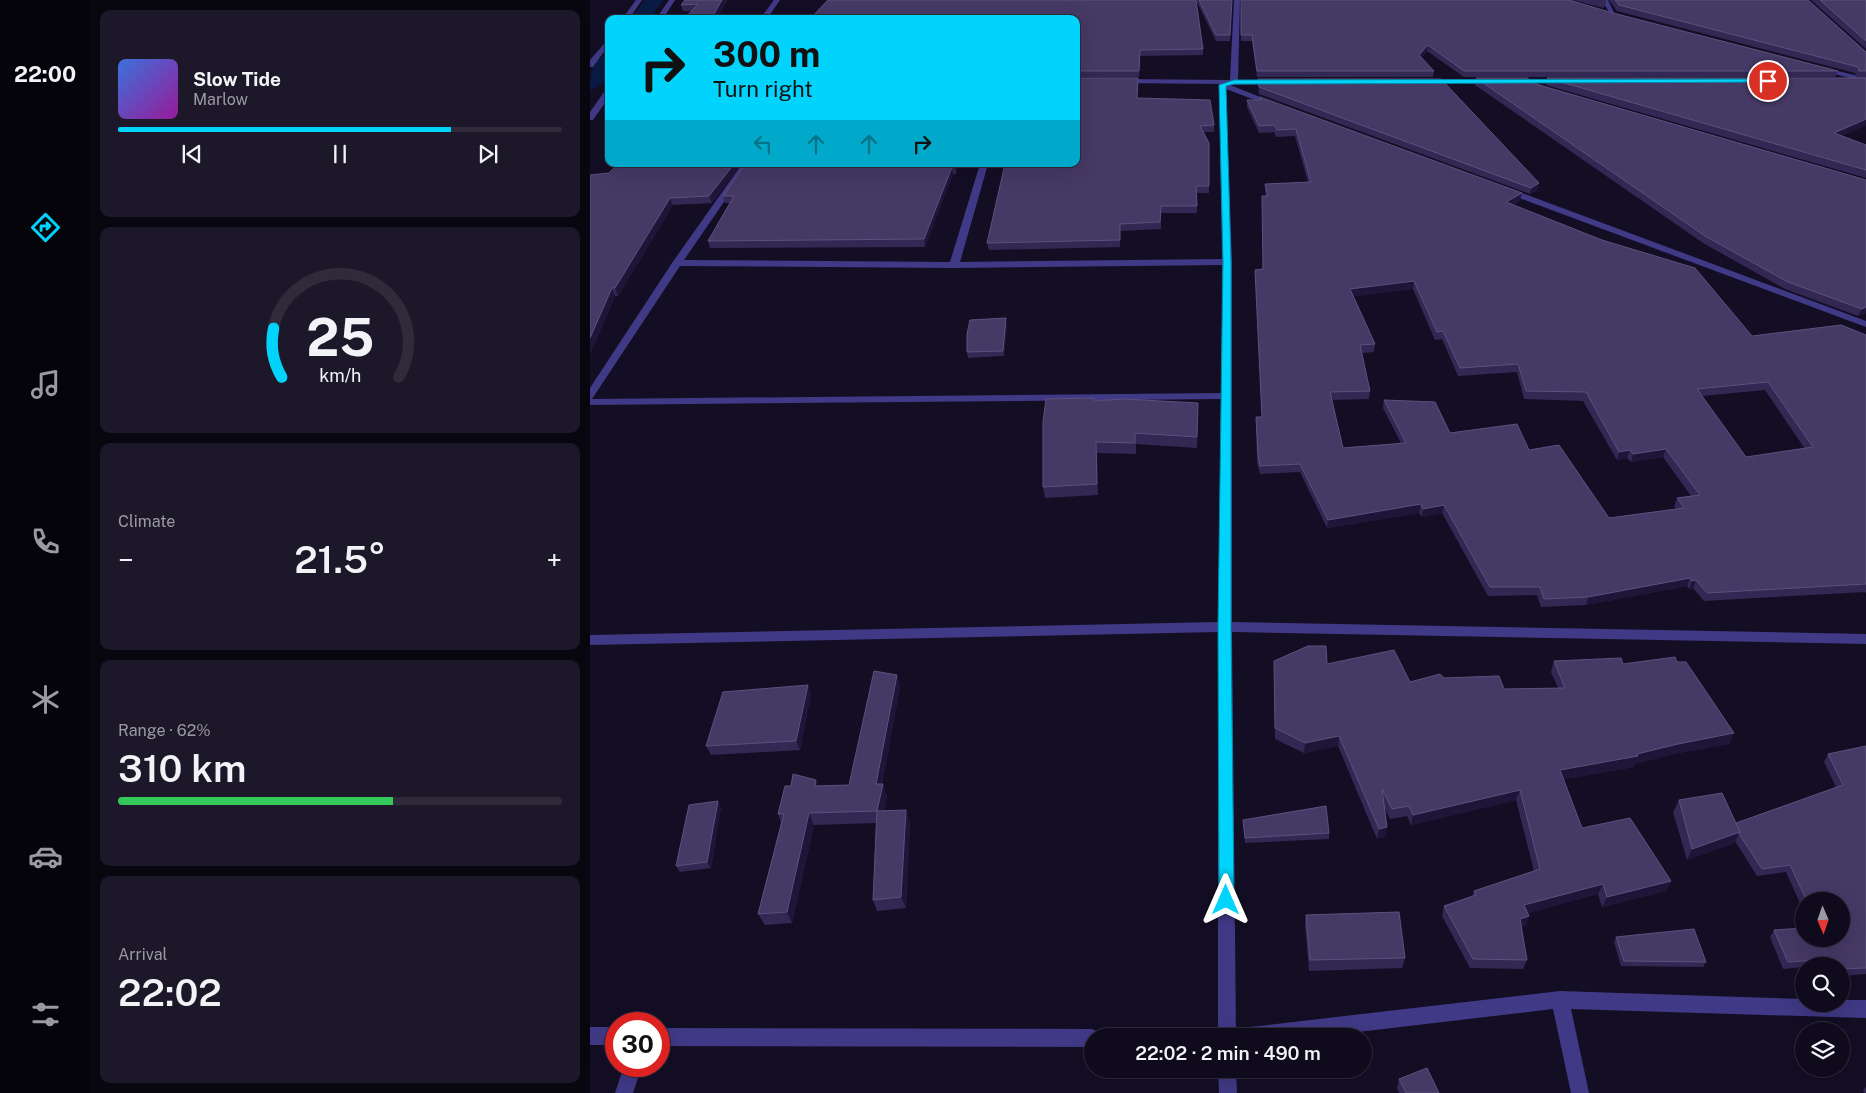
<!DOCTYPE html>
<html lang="en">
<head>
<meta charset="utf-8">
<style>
	:root { --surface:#0f0a1c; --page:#1d1829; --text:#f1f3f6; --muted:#9b9aa3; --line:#2f2b3b; --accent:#00d4fd }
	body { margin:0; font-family:"Public Sans",sans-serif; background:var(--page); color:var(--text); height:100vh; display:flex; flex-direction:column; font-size:19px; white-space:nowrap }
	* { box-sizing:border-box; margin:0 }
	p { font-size:16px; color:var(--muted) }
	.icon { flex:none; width:28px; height:28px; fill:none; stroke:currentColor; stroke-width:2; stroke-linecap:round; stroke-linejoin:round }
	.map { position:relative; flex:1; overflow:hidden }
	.panel { display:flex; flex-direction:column; gap:10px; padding:10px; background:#08060f; width:500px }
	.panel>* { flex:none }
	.banner { position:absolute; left:15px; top:15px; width:475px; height:152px; border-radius:10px; box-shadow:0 5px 20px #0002,0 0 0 1px var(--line); background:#00d4fd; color:#111; overflow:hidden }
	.needle { width:32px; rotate:178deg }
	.tools { position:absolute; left:1205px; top:892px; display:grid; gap:10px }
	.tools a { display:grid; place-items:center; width:55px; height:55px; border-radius:50%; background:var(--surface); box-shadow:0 5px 20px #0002,0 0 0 1px var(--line); font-size:25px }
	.speed { position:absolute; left:15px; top:1012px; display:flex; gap:10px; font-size:25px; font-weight:700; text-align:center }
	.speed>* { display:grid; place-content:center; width:65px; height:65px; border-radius:50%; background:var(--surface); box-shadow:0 5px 20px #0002,0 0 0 1px var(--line); line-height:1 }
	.speed .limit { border:8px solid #d22; background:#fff; color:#111 }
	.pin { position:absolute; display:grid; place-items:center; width:42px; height:42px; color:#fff; margin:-21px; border:2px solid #fff; border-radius:50%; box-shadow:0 1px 5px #0007 }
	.me { position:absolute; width:55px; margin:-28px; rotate:0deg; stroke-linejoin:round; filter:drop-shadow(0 0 4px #0008) }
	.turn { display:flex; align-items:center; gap:18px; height:105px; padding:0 25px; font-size:22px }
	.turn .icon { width:65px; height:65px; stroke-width:2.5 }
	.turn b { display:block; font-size:35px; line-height:42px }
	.lanes { display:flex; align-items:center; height:48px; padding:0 25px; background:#0003; justify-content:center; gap:25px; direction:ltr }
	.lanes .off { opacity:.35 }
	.big { font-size:38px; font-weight:600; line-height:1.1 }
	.panel .widget { flex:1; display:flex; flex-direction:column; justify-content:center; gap:8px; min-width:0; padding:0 18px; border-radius:10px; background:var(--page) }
	.panel .dial { align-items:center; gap:0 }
	.dial svg { height:130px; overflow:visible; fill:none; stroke:var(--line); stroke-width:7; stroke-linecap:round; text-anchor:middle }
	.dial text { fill:var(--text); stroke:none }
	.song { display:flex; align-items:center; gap:15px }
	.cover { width:60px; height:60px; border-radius:8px; background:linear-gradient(135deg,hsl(220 70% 55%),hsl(300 70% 35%)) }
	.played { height:5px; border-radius:2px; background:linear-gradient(90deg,var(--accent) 75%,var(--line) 75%) }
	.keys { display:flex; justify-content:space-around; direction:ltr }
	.heat { display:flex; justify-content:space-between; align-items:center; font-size:28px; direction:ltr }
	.charge { height:8px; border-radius:4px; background:linear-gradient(90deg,#34c759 62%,var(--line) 0) }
	.trip { position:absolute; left:494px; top:1028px; width:288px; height:50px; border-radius:25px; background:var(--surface); box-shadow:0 5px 20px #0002,0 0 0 1px var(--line); font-weight:600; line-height:50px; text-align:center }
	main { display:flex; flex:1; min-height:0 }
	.tabs { display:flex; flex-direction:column; width:90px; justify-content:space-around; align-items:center; background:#06040b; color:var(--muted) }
	.tabs .icon { width:35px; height:35px }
	.tabs .selected { color:var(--accent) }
	.tabs b { font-size:22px; color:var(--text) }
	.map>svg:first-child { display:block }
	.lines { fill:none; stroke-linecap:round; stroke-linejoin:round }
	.canal { fill:#091b43; fill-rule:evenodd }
	.minor { fill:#403985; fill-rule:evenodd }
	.wall { fill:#332753; fill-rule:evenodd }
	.shaded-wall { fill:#1f1539 }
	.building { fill:#453965; stroke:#5c517e; fill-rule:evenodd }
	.route { fill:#00d4fd; stroke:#008aa4 }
</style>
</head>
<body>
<main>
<nav class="tabs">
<b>22:00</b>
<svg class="icon selected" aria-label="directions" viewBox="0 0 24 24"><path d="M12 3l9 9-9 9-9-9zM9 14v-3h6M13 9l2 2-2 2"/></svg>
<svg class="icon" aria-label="music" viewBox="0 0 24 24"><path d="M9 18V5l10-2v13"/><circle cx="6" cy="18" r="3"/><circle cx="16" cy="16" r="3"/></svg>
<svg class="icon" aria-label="phone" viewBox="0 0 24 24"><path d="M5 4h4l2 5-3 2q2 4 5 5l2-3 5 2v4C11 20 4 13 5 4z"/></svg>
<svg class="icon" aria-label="climate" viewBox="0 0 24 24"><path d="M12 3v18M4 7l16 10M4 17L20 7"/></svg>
<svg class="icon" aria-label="car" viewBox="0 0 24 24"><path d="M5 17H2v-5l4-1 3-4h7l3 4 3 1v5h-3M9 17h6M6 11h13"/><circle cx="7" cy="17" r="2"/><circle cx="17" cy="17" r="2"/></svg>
<svg class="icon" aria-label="filters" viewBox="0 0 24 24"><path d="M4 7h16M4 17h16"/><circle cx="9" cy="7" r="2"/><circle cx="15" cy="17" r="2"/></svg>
</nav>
<section class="panel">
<div class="widget">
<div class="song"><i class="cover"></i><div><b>Slow Tide</b><p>Marlow</p></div></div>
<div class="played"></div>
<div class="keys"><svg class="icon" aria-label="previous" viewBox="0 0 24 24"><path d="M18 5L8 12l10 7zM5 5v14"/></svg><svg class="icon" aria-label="pause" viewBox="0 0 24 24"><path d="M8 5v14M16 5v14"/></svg><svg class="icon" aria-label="next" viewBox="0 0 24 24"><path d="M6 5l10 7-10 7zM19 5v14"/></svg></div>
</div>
<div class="widget dial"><svg viewBox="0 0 100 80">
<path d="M14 69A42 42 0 1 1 86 69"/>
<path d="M14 69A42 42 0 0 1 9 39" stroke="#00d4fd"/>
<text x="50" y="56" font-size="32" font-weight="700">25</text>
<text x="50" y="72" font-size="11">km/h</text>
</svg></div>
<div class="widget"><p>Climate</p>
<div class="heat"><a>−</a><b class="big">21.5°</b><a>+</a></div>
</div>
<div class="widget"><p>Range · 62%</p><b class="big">310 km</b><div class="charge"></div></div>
<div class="widget"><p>Arrival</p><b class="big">22:02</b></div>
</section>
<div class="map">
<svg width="1276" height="1093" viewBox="0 0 1276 1093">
	<rect width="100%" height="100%" fill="#140e25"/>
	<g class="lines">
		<g class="canal">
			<path d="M55 0H73L60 19H41Z"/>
			<path d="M19 54C19 70 18 86 0 90 0 75 1 58 19 54Z"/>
		</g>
		<g class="minor">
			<path d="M46 0H52L39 19H32Z"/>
			<path d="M79 0H85L73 19H66Z"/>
			<path d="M184 0H190L177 19H170Z"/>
			<path d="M644 0H650L648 80H684L688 82 684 84 640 85 690 105 683 107 636 89 642 262V622L1276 634V644L642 632 646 1036H628V632L0 645V635L628 622 631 399 0 405V388L82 263 152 164H160L94 260 360 262 390 164H398L370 262 632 259 629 84 531 83 527 81 531 79 640 80ZM632 265 631 393 2 399 90 266 364 268Z"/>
			<path d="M1012 0H1018L1026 17H1022Z"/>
			<path d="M19 38V45L3 67H0V60Z"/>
			<path d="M1228 66 1276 78V82L1228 70Z"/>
			<path d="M833 79H901L905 81 901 83H836L832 81Z"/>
			<path d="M918 79H974L978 81 974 83H921L917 81Z"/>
			<path d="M16 89H19V97L3 120H0V112Z"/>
			<path d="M916 187 1276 321V327L913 192 912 190Z"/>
			<path d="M970 991 1214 999V1004H1251V1000H1276V1018L981 1009 999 1093H981L963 1009 734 1036H651L654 1030 660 1027Z"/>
			<rect x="0" y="1027" width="26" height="18"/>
			<path d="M69 1028 502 1029 508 1032 510 1036H502V1047L69 1046Z"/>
			<path d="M34 1066H52L43 1093H25Z"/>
			<path d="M628 1069H646L647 1093H629Z"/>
		</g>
	</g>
	<g class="wall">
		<path d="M95 0H137L127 19H94L102 11H93L91 5Z"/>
		<path d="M606 0H642L640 41H626Z"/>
		<path d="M651 0 1023 13 1248 71 1245 77H874L837 51 831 58 844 71 843 77H667L662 41H651Z"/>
		<path d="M983 0H1015L1016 2 1014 8Z"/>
		<path d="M1019 0H1218L1276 52V78L1266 77 1265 73 1027 11Z"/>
		<path d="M1221 0H1276V49Z"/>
		<path d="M486 19 613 49V55L550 56 549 77H486Z"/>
		<path d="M548 78 547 98 624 125V132H613L619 143V193H607V213H571V229L530 231V247L399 250 397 243Z"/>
		<path d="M886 78 939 82 1276 180V313L1268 316 1195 289 1113 243 885 85Z"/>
		<path d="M957 78 1276 125 1251 136 1276 145V178L956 85Z"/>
		<path d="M668 79 948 190 940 194 669 94Z"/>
		<path d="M657 100 930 200 923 205 1162 336 1276 335V594L1275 592 1114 601 1103 588 1099 589 1097 586 996 605 951 607 947 595 898 596 852 513 832 517 829 513 737 528 710 472 670 474 667 463 666 417H672L665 270 673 269 676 196 675 192V184L718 182 705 136 686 137 684 132 669 133 657 107ZM823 289 845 340 852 339 868 376 927 372 934 399 993 401 1027 460 1037 458 1041 462 1073 457 1101 496 1087 498 1084 507 1086 509 1019 518 939 450 860 433 794 400 793 408 811 443 753 448 742 400 779 399 780 391 772 353 784 352 785 344 763 296ZM1175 390 1215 449 1156 457 1112 396Z"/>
		<path d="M151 164 122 203 83 205 28 296H25L0 354V175Z"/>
		<path d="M369 164 366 174H363L335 247 120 248 118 241 140 203H135L133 196Z"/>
		<path d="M417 324 414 356 378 358 377 352Z"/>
		<path d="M504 401 608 413 607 448 546 444V454L507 453 508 495 455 498 453 487Z"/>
		<path d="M684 661 737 664 820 682 854 678 914 689 968 688 961 672 964 661 1033 664 1087 662 1144 733 1139 744 1083 754 1045 764 1044 767 973 779 992 828 1081 881 1076 891 1012 907 1008 894 938 913 936 926 931 927 937 960 933 969 880 968 852 916 854 906 882 897 884 891 944 871 926 800 821 825 817 816 800 819 794 807 797 827 795 837 787 839 748 746 714 753 685 739Z"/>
		<path d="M307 675 310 687 292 784 297 796 294 811 320 821 316 908 287 911 283 900 286 823 224 825 202 923 175 925 168 914 191 822 188 814 229 786 259 785Z"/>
		<path d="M221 694 210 750 121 755 116 746Z"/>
		<path d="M1276 746V974L1251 976V966H1214V967L1193 969 1180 937 1184 930 1251 939V901H1214V912L1196 872 1167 876 1145 841 1144 843 1097 860 1083 812 1089 800 1146 823 1246 787 1234 762 1238 754Z"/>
		<path d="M131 807 121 868 90 872 86 866Z"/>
		<path d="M653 820 739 833V839L655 843Z"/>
		<path d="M716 915 815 958 812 968 719 971 715 925Z"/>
		<path d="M1026 937 1116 962 1113 967 1031 966 1024 942Z"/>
		<path d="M809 1079 849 1093H809L807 1088Z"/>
		<path d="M1276 1087V1093H1274L1273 1090Z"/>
	</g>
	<g class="shaded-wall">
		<path d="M132 0H137L127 19H121Z"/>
		<path d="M838 45 837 51 828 61 829 55Z"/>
		<path d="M1276 119V125L1241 140 1244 133Z"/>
		<path d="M144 164H151L122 203 119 196Z"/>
		<path d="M366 164H369L366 174 365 167Z"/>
		<path d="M362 167 363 174 335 247 334 239Z"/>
		<path d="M949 183 948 190 940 194 941 188Z"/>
		<path d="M932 193 930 200 914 210 916 202Z"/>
		<path d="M80 198 83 205 28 296 25 288Z"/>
		<path d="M824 281 823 289 759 297 760 289Z"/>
		<path d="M22 288 25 296 0 354V338Z"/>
		<path d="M1276 307V313L1268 316 1272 309Z"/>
		<path d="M416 318 417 324 414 356 413 351Z"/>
		<path d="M608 403V413L607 448V437Z"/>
		<path d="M506 442 507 453 508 495 507 484Z"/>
		<path d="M1076 449 1073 457 1041 462 1043 454Z"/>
		<path d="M1040 450 1037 458 1027 460 1029 452Z"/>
		<path d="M831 504 829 513 737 528 738 520Z"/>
		<path d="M854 505 852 513 832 517 833 509Z"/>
		<path d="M1100 578 1097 586 996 605 998 597Z"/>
		<path d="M1106 580 1103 588 1099 589 1102 581Z"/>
		<path d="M307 675 310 687 290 795 293 784 297 796 291 823 287 811 286 784Z"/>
		<path d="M218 685 221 694 210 750 206 741Z"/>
		<path d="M1144 733 1139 744 1083 754 1045 764 1044 767 966 781 970 770 1047 754 1088 744Z"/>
		<path d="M749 736 748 746 714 753 715 743Z"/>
		<path d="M226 780 231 791 225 786Z"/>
		<path d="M930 790 926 800 821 825 823 815Z"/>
		<path d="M128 801 131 807 121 868 117 862Z"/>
		<path d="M316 810 320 821 316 908 311 897Z"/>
		<path d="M219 813 224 825 202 923 197 912Z"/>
		<path d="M797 827 795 837 787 839 789 829Z"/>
		<path d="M1150 832 1144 843 1097 860 1102 849Z"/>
		<path d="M1081 881 1076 891 1012 907 1017 897Z"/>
		<path d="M1013 884 1008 894 930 915 934 905Z"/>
		<path d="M939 916 936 926 926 929 930 919Z"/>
	</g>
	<g class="building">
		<path d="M95 0H132L121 19H94L108 4 91 5Z"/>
		<path d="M238 0H606L613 49 550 50 549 71H486V19H220Z"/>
		<path d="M609 0H642L640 35H626Z"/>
		<path d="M651 0H979L1023 13 1248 71H874L838 45 829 55 844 71H667L662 35H651Z"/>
		<path d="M1025 0H1218L1276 52V71H1269L1268 67 1029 5Z"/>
		<path d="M1230 0H1276V41Z"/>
		<path d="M486 78H548L547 98 620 100 624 125 610 126 619 143V186H606L607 206H571L570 222 530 224V240L397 243 415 164H486Z"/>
		<path d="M886 78H938L939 82 1276 180V307L1272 309 1198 282 1115 236Z"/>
		<path d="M957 78H1276V119L1244 133 1276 145V170Z"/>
		<path d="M668 79H851L949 183 941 188 669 87Z"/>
		<path d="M670 97 932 193 916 202 1012 240 1105 268 1162 336 1251 325 1276 335V584L1117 593 1106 580 1102 581 1100 578 998 597 954 599 950 587H900L854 505 833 509 831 504 738 520 710 464 670 466 668 455 666 417H672L665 270 673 269 672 196H678L675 184 721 182 706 129 687 130 684 125 669 126 657 100H671ZM824 281 847 332 853 331 870 368 928 364 936 391 996 392 1029 452 1040 450 1043 454 1076 449 1110 495 1087 498 1094 508 1019 518 969 445 939 450 927 424 860 433 845 402 794 400 816 443 753 448 740 392 780 391 770 345 785 344 760 289ZM1178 382 1223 447 1156 457 1107 389Z"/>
		<path d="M28 164H144L119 196 80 198 25 288H22L0 338V175L19 173Z"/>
		<path d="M155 164H366L365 167H362L334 239 118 241 144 196H133Z"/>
		<path d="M416 318 413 351 377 352V334L380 320Z"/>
		<path d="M504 398V401L534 399 608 403 607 437 545 433V443L506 442 507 484 453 487V422L456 399Z"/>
		<path d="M718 646H736L737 664 804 650 820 682 850 674 854 678 909 676 914 689 975 688 964 661 1031 658 1033 664 1085 657 1087 662H1096L1144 733 1088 744 1047 754 1048 756 970 770 992 828 1040 818 1081 881 1017 897 1013 884 934 905 939 916 930 919 937 960 883 959 854 906 886 895 884 891 950 869 930 790 823 815 819 806 802 809 792 789 797 827 789 829 749 736 715 743 685 728 684 661Z"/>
		<path d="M284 671 307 675 286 784H293L287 811 219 813 197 912 168 914 194 814H188L195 786H201L203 774 226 780 225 786 259 785Z"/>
		<path d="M218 685 206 741 116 746 133 692Z"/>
		<path d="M1276 746V968L1251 969V966H1242L1240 959 1198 962 1184 930 1214 928V939H1251V901H1217L1200 865 1172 869 1149 834 1150 832 1146 823 1253 785 1238 754Z"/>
		<path d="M1132 793 1150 832 1102 849 1089 800Z"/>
		<path d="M128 801 117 862 86 866 99 805Z"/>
		<path d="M736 806 739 833 655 838 653 820Z"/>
		<path d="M316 810 311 897 283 900 287 811Z"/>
		<path d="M809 912 815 958 720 960 716 915Z"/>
		<path d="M1104 929 1116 962 1034 961 1026 937Z"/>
		<path d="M837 1068 849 1093H816L809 1079Z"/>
	</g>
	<path class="route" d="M1178 79 1182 81 1181 82 702 84H644L636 86 641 262V627L644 900 642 905 636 907 631 905 629 900 628 627 633 262 629 85 644 80Z"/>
</svg>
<div class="tools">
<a><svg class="needle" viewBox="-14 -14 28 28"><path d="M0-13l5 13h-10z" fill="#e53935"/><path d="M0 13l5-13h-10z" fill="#9b9aa3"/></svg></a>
<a><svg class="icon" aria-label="search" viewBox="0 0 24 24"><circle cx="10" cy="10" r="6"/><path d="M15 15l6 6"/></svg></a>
<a><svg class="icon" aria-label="layers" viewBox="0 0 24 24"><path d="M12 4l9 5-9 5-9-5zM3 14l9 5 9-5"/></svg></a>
</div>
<div class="speed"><div class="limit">30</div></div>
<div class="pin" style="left:1178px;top:81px;background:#d93025"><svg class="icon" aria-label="arrive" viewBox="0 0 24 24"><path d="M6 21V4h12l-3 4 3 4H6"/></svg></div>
<svg class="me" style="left:636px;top:900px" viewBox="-20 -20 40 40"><path d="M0-17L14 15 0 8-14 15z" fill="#00d4fd" stroke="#fff" stroke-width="4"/></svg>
<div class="trip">22:02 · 2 min · 490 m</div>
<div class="banner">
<div class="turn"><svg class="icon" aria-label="right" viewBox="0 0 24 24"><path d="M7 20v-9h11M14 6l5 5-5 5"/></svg><div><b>300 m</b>Turn right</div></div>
<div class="lanes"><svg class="icon off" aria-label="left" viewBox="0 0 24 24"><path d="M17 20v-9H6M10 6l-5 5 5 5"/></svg><svg class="icon off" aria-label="ahead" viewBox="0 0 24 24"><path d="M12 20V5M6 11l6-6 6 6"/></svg><svg class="icon off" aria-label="ahead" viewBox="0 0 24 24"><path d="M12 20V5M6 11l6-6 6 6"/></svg><svg class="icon" aria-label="right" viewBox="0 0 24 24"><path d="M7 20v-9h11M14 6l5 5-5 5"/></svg></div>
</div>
</div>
</main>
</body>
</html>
